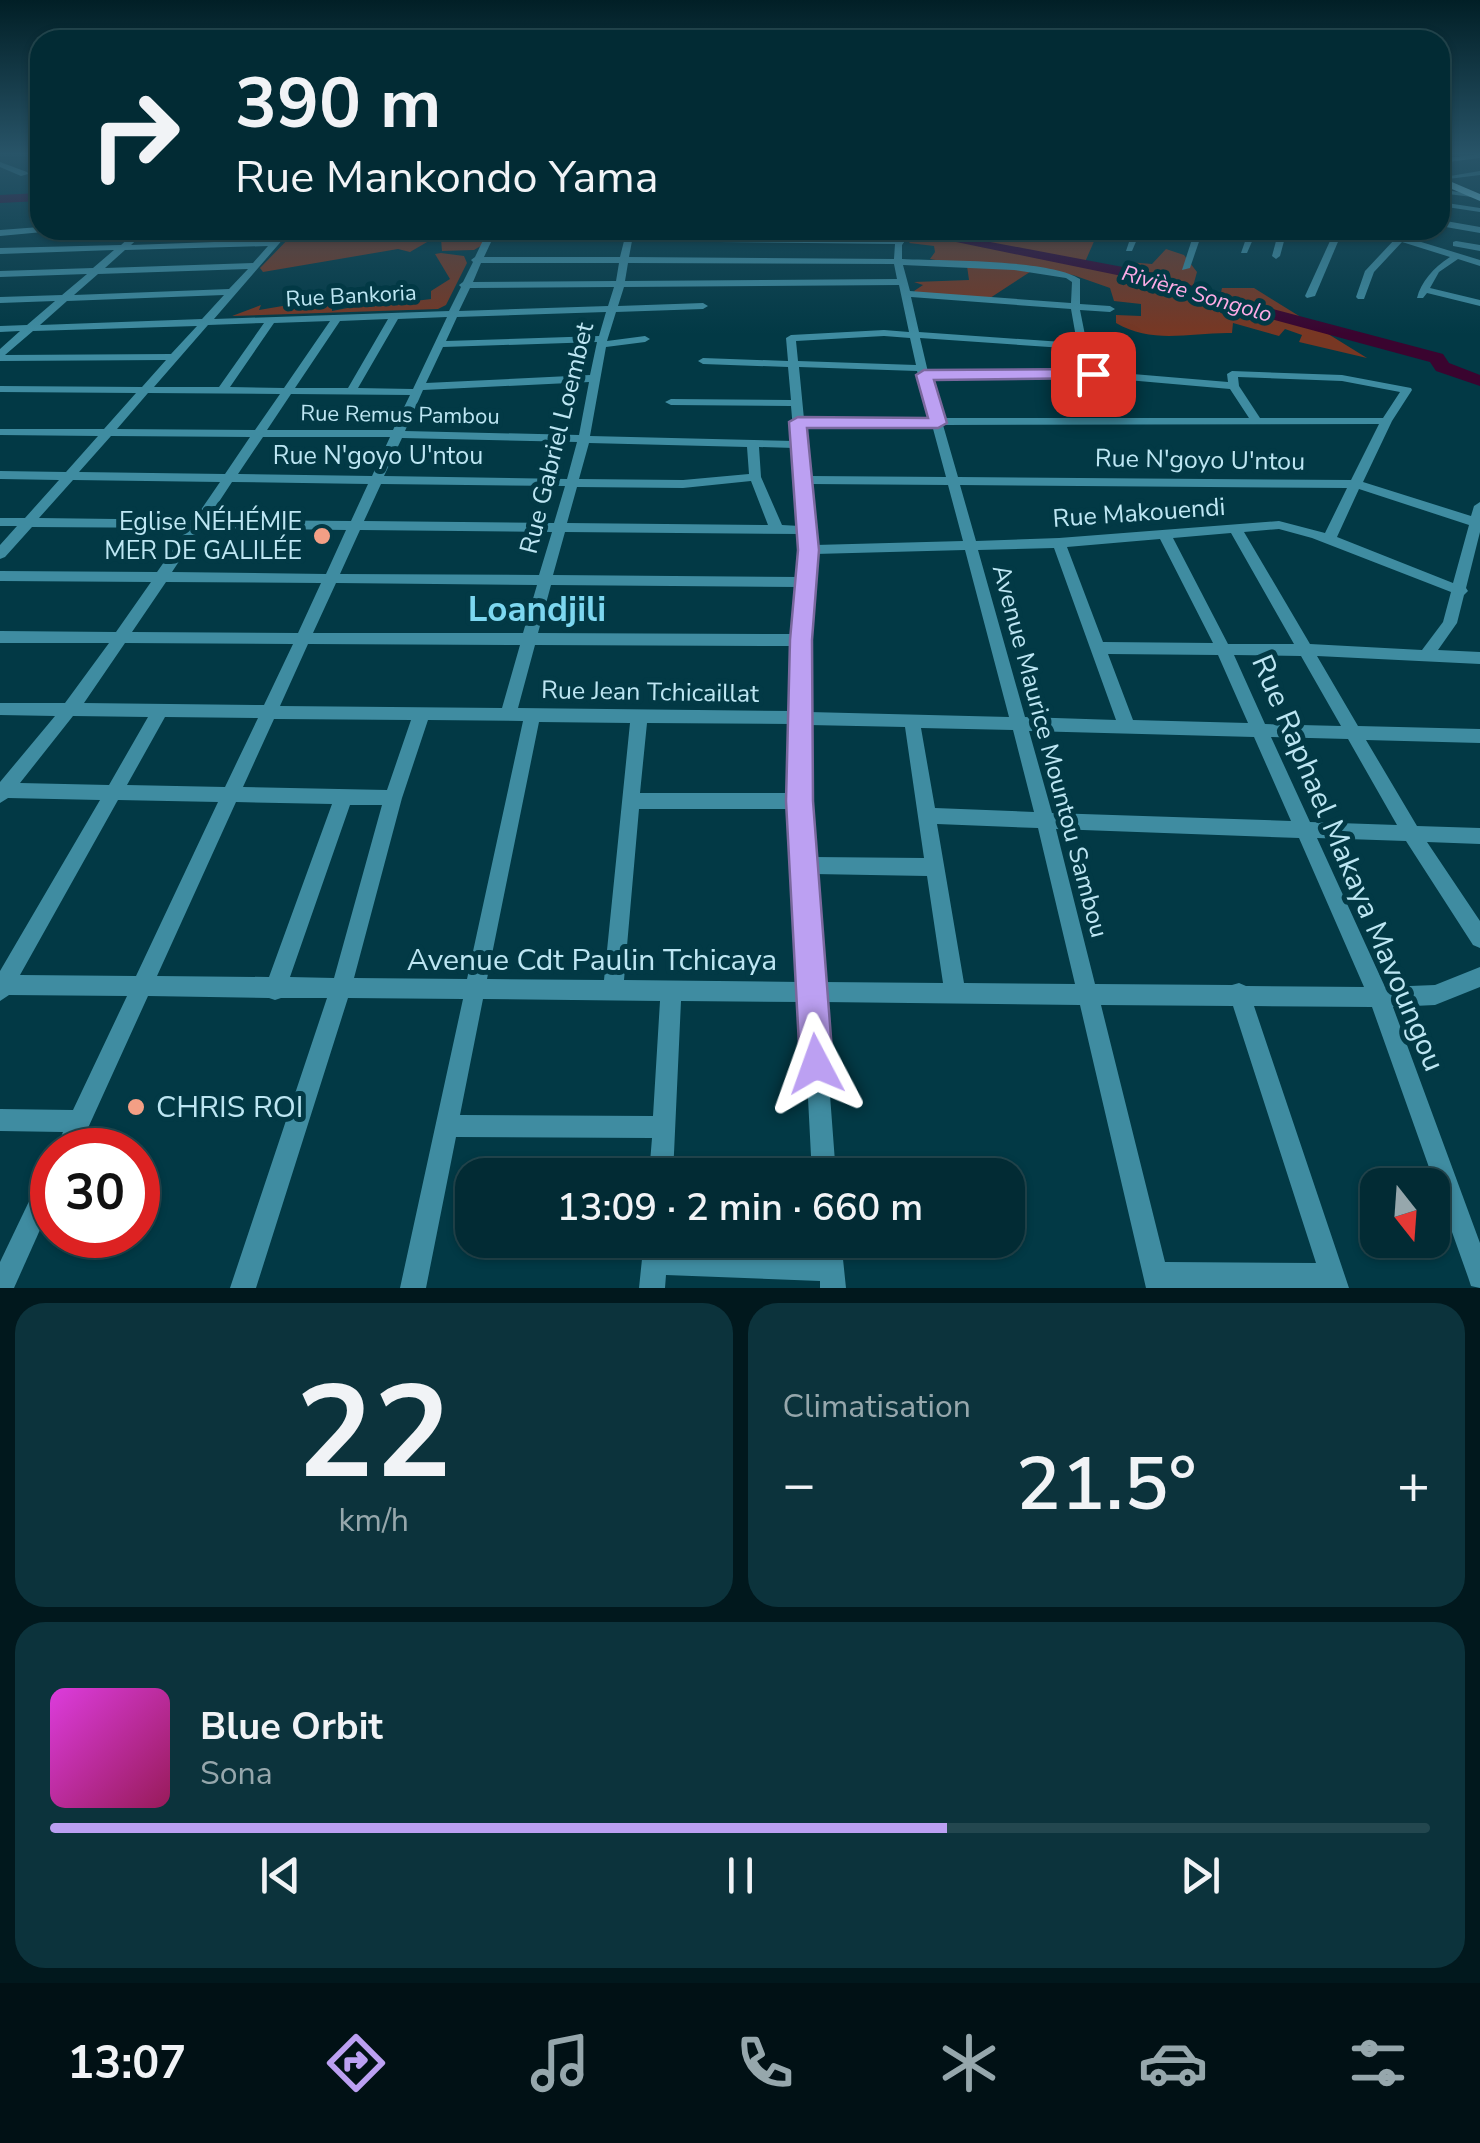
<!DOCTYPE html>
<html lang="fr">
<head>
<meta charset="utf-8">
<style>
	:root { --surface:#022b34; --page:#0c333c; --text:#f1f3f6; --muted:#96a7ac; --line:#23474f; --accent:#bca0f2 }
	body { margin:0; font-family:"Nunito Sans",sans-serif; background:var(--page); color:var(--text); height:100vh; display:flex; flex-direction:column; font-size:38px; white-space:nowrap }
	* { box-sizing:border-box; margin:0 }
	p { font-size:32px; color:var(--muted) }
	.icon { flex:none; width:55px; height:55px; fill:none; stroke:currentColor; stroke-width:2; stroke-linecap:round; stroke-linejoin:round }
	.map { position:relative; height:1288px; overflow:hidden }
	.sheet { display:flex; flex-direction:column; gap:15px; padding:15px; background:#01181d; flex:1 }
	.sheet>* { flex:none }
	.guide { position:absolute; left:30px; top:30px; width:1420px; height:210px; border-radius:30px; box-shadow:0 2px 8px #0004,0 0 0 2px var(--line); background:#022b34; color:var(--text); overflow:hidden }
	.needle { width:65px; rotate:163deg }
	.tools { position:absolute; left:1360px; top:1168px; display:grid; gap:20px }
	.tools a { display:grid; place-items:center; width:90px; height:90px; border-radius:20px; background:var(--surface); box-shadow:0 2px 8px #0004,0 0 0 2px var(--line); font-size:50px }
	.speed { position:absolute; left:30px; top:1128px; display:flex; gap:20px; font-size:50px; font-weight:700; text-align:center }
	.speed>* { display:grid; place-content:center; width:130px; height:130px; border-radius:50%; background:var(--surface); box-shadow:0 2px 8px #0004,0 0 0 2px var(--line); line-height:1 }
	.speed .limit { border:15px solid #d22; background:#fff; color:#111 }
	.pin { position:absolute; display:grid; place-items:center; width:85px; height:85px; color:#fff; margin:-42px; border-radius:20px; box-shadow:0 5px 15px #0006 }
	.me { position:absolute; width:110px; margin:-55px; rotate:356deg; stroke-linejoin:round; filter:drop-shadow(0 0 8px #0008) }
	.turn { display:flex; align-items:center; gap:35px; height:210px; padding:0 40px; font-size:45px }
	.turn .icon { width:130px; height:130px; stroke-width:2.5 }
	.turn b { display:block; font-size:70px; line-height:85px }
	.big { font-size:75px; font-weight:600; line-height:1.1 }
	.sheet .card { flex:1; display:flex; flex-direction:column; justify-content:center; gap:15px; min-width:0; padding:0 35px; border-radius:30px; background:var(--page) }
	.sheet .dial { align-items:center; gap:0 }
	.dial b { font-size:130px; line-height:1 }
	.song { display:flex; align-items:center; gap:30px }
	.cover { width:120px; height:120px; border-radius:15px; background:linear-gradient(135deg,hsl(300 70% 55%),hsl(330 70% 35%)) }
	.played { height:10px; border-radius:5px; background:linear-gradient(90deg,var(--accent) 65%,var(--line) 65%) }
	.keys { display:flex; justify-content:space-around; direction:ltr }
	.heat { display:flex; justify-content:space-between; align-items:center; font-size:55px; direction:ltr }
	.sheet .tiles { flex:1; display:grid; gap:15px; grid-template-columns:1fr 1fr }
	.card:last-child { grid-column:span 2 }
	.trip { position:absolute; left:455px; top:1158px; width:570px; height:100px; border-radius:30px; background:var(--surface); box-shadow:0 2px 8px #0004,0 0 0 2px var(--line); font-weight:600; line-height:100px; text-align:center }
	.tab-bar { display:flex; height:160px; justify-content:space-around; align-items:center; background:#011115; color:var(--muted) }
	.tab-bar .icon { width:70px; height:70px }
	.tab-bar .on { color:var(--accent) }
	.tab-bar b { font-size:45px; color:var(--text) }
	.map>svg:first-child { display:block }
	.green { fill:#783723 }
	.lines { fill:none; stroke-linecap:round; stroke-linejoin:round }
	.river { fill:#3a042f; fill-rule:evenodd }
	.minor { fill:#3f8ca1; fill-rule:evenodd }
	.major { fill:#85def7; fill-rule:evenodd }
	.route { fill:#bca0f2; stroke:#7a689d; stroke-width:2.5 }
	.poi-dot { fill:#f39f85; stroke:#023945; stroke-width:4 }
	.labels { text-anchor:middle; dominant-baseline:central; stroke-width:10; stroke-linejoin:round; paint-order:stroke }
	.far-water-label { font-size:22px; font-style:italic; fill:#fdabe6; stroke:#023945 }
	.far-street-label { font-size:22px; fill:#bde6f3; stroke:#023945 }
	.street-label { font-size:25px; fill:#bde6f3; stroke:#023945 }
	.poi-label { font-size:25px; fill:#bde6f3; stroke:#023945; text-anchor:end }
	.near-street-label { font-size:30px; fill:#bde6f3; stroke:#023945 }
	.near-poi-label { font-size:30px; fill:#bde6f3; stroke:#023945; text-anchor:start }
	.district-label { font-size:35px; font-weight:bold; fill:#7dd7f0; stroke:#023945 }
</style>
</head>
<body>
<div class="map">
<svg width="1480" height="1288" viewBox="0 0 1480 1288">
	<rect width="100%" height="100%" fill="#023945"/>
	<g class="green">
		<path d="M297 230H478L479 234 474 238 489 241 474 250 442 251 441 239 434 238 410 252 398 249 263 272 260 268Z"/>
		<path d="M921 230H952L983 238 988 233 975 230H1024L1021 236 1034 238 1048 230H1099L1085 262 1119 269 1128 262 1152 264 1166 249 1184 255 1197 272 1192 290 1220 297 1222 288H1254L1367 358 1299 342 1302 335 1285 329 1279 336 1233 323 1232 333C1192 332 1153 345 1116 323V315L1141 316V304L1114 301 1110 288 1073 275 1033 270 987 300 918 295 914 291 923 285 914 282 969 280 967 266 930 259 935 252 934 246 909 243Z"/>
		<path d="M441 253 464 256 467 263 446 305 438 309 232 316 261 305 259 310 324 299 332 303V311L368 304 376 294 383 305 431 299V291L450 279 435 254Z"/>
	</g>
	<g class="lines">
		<g class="river">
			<path d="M40 193V201L0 203V195Z"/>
			<path d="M898 230H927L1160 274 1212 293 1443 354 1449 363 1480 375V386L1436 371 1430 362 1201 300 1156 283Z"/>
		</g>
		<g class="minor">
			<path d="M1480 154V158L1440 163V159Z"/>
			<path d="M0 162 27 172 28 174 21 176 0 167Z"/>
			<path d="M1480 171V175L1448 179 1444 177Z"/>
			<path d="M1440 189 1477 195 1480 198 1440 193Z"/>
			<path d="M1440 202 1480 208V212L1440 206Z"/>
			<path d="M1440 220 1480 227V233L1440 226Z"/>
			<path d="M40 227V230H44L43 232 0 236V230Z"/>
			<path d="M138 230H147L131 245 273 240 282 230H291L214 319 449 311 461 287 459 285 463 282 473 262 471 260 475 257 488 230H496L494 234 625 236 626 230H634L633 236 898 238 905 230H913L902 245V259C943 261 1049 259 1080 279V304L1110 306 1115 309 1110 312 1080 310 1086 340 1097 371 1228 382 1227 374 1232 371 1342 375 1411 388 1412 390 1392 421 1363 482 1471 516 1474 506 1480 502V532L1466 588 1468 591 1464 595 1457 623 1438 650 1480 652V664L1317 656 1358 726 1480 729V743L1366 740 1417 826 1480 828V844L1427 842 1480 921V948L1473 945 1406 841 1317 838 1385 987 1435 985 1480 967V987L1435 1005 1393 1007 1480 1243V1288L1471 1286 1468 1277 1372 1007 1254 1006 1349 1288H1146L1080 1005 823 1002 836 1175H812L803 1002 681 1001 673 1175H649L652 1138 456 1137 426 1288H400L463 999 348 998 256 1288H230L327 998H281L275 1000 269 998 148 996 78 1150H55L63 1132 0 1131V1109L73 1110 127 996 9 995 0 1001V971L100 800 8 798 0 803V782L55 716 0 715V703H65L109 643H0V631L116 632 151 582 0 581V571L157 572 188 528 32 527 5 557 0 559V545L17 526H0V518H25L59 480 0 479V471L66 472 98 436 0 435V429H104L136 393 0 392V386L142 387 166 360 0 361V349L20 331 0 332V326L27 325 55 301 0 303V297L62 295 87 274 0 277V271L93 268 114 250 0 254V248L121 245ZM492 240 624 241 620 257H484ZM632 241 895 244 894 259 629 257ZM268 246 253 263 105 268 125 250ZM481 263H619L616 281 473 282ZM628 263 894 264 897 279 625 281ZM903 265 1014 270 1066 278 1072 282 1071 303 910 291ZM248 269 229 289 74 295 98 274ZM899 285 909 332 884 330 791 335 786 338 788 361 703 358 698 361 703 364 788 367 791 400 671 399 665 402 671 405 791 406 794 441 590 436 606 347 645 342 650 339 645 336 607 341 616 312 703 309 708 306 703 303 618 306 624 287ZM614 287 608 306 459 311 470 288ZM224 295 202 319 40 325 67 301ZM911 297 1071 309 1077 343 919 332ZM606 312 599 336 446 341 457 317ZM447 317 413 389 358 388 398 319ZM388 319 348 388H295L340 321ZM330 321 284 388 230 387 274 323ZM264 323 219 387H154L208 325ZM197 326 171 354 5 355 33 331ZM884 336 910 338 916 365 798 361 796 341ZM920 338 1079 349 1086 371 928 372ZM597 342 590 375 426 383 443 347ZM799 367 917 371 930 418 804 419ZM1093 377 1230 389 1249 418H941L930 378ZM1238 377 1342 381 1400 392 1383 418H1260L1239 386ZM589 382 579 435 405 431 423 390ZM148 393 280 394 255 430 117 429ZM291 394 410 395 393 430H267ZM1379 424 1351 480 958 477 943 425ZM804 425H932L946 477 809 476ZM111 436 250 437 225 474 79 472ZM263 437H390L372 476 238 474ZM402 438 577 442 567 479 384 476ZM589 443 747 447 749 474 683 480 579 479ZM759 447 794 448 800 526 782 525 761 477ZM73 480 220 482 194 520 39 518ZM751 481 768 525 567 523 577 487 683 488ZM232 482 368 484 351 521 207 520ZM381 484 565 486 554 523 364 521ZM810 484 948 485 963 541 815 545ZM960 485 1347 488 1325 533 1279 521 1059 538 976 541ZM1359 489 1469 525 1453 583 1337 537ZM201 528 346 530 326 574 172 572ZM1279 529 1312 538 1451 592 1443 622 1422 650 1310 644 1244 532ZM360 530 552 532 539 575 340 574ZM565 532 801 534 800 577 553 575ZM1231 533 1294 644H1228L1173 538ZM1160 539 1213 643 1103 642 1067 547ZM1054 548 1116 720 1025 717 978 550ZM965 550 1009 717 809 712 808 640 815 554ZM166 582 321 583 298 633 132 632ZM336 583 537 585 523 633H313ZM551 585 799 587 794 634 538 633ZM125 643 293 644 264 705 84 703ZM308 644 520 645 502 708 280 706ZM535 645 793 646V711L518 708ZM1108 654 1218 655 1248 723 1133 720ZM1234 655 1301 656 1341 726 1265 724ZM73 716 148 717 109 785 20 783ZM165 717 258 718 225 787 127 785ZM274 719 411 720 387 790 243 787ZM428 720 523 721 467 979 354 978 402 798ZM539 722 630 723 604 980 487 979ZM647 723 792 724 791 793H640ZM809 725 905 727 924 858 813 857 809 801ZM921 728 1013 730 1034 812 935 808ZM1029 731 1254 737 1291 821 1052 813ZM1271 737 1348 739 1397 825 1310 822ZM118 800 218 802 136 976 20 975ZM236 802 332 804 269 977 157 976ZM350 805H382L334 978 290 977ZM639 809H792L801 982 624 980ZM937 824 1038 828 1075 984 964 983ZM1056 829 1299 838 1364 987 1246 986 1239 983 1232 985 1095 984ZM814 874 927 876 943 983 822 982ZM483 999 660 1001 653 1116 460 1115ZM1101 1005 1233 1006 1316 1263 1165 1262Z"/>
			<path d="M1133 230H1141L1132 251H1126Z"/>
			<path d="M1195 230H1203L1190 268 1182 270Z"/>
			<path d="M1249 230H1257L1247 253H1241Z"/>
			<path d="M1279 230H1287L1280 256 1276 259 1272 256Z"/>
			<path d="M1335 230H1343L1315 296 1307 298 1305 296Z"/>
			<path d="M1369 230H1382L1480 260V266L1458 259 1439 272 1430 288 1480 300V306L1427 293 1423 298H1417C1421 282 1433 268 1450 257L1402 242 1374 272 1364 299H1358L1356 297 1365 271 1395 239Z"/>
			<path d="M1456 241 1480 245V251L1453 246V242Z"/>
			<path d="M52 1166V1203L14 1288H0V1262L44 1170Z"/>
			<path d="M644 1240H668L667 1250 818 1256 817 1240H841L846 1288H820V1281L666 1275 665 1288H639Z"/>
		</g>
		<path class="major" d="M1440 177 1480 194V201L1440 184Z"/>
	</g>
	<linearGradient id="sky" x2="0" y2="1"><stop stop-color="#011f26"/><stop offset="0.46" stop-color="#285468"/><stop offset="1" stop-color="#285468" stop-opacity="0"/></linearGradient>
	<rect width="1480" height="334" fill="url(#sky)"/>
	<path class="route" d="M1093 369 1099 371V378L934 380 947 423 938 428H807L819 550 812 640 813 801 833 1064 828 1076 816 1081 805 1076 800 1064 786 801 790 640 798 550 789 422 798 417 928 418 916 375 924 370Z"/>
	<g class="poi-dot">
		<circle cx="322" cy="536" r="10"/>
		<circle cx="136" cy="1107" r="10"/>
	</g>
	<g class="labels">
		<g class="far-water-label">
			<text transform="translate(1197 294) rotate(16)">Rivière Songolo</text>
		</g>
		<g class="far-street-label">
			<text transform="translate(351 296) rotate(-3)">Rue Bankoria</text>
			<text transform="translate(400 415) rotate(1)">Rue Remus Pambou</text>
		</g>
		<g class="street-label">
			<text transform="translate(557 438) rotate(-76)">Rue Gabriel Loembet</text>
			<text x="378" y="456">Rue N'goyo U'ntou</text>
			<text transform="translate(1200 460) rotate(1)">Rue N'goyo U'ntou</text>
			<text transform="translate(1139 513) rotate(-4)">Rue Makouendi</text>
			<text transform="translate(650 692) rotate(1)">Rue Jean Tchicaillat</text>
			<text transform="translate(1050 751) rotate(75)">Avenue Maurice Mountou Sambou</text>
		</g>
		<g class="poi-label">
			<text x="302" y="522">Eglise NÉHÉMIE<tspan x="302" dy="29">MER DE GALILÉE</tspan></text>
		</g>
		<g class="near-street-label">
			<text transform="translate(1348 863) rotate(67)">Rue Raphael Makaya Mavoungou</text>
			<text x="592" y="960">Avenue Cdt Paulin Tchicaya</text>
		</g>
		<g class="near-poi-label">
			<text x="156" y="1107">CHRIS ROI</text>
		</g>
		<g class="district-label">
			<text x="537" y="609">Loandjili</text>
		</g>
	</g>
</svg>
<div class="tools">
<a><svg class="needle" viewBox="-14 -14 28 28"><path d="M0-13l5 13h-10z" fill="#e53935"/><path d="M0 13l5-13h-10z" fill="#96a7ac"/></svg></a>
</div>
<div class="speed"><div class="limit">30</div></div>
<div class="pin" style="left:1093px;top:374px;background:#d93025"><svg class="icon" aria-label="arrive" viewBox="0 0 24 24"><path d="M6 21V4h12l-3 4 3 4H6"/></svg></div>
<svg class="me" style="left:816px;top:1064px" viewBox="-20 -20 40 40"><path d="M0-17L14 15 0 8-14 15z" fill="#bca0f2" stroke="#fff" stroke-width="4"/></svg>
<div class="trip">13:09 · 2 min · 660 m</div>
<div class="guide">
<div class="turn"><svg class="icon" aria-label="right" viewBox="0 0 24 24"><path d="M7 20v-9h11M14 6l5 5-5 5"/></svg><div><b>390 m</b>Rue Mankondo Yama</div></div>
</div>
</div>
<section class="sheet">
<div class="tiles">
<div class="card dial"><b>22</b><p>km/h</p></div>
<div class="card"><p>Climatisation</p>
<div class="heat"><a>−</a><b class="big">21.5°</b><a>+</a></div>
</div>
<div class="card">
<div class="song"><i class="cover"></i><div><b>Blue Orbit</b><p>Sona</p></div></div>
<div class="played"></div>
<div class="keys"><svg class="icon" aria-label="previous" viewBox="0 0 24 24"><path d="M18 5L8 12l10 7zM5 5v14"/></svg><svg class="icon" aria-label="pause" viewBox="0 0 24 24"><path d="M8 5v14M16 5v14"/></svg><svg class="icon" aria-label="next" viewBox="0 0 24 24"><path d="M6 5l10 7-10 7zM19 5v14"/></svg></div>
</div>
</div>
</section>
<nav class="tab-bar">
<b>13:07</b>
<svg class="icon on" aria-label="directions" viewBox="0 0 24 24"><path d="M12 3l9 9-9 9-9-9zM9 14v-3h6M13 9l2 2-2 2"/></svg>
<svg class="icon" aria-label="music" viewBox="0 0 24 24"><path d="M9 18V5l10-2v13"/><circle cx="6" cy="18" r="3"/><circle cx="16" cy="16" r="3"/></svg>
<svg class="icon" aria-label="phone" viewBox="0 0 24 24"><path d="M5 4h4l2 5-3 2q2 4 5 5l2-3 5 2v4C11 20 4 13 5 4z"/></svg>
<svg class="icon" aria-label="climate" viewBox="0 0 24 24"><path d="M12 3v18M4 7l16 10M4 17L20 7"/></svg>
<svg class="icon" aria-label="car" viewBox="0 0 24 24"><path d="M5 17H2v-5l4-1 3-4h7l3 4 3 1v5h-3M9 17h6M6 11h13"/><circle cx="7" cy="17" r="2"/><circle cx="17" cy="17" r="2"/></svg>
<svg class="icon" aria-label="filters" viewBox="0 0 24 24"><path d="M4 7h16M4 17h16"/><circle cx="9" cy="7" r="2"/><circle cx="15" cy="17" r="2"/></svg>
</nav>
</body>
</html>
